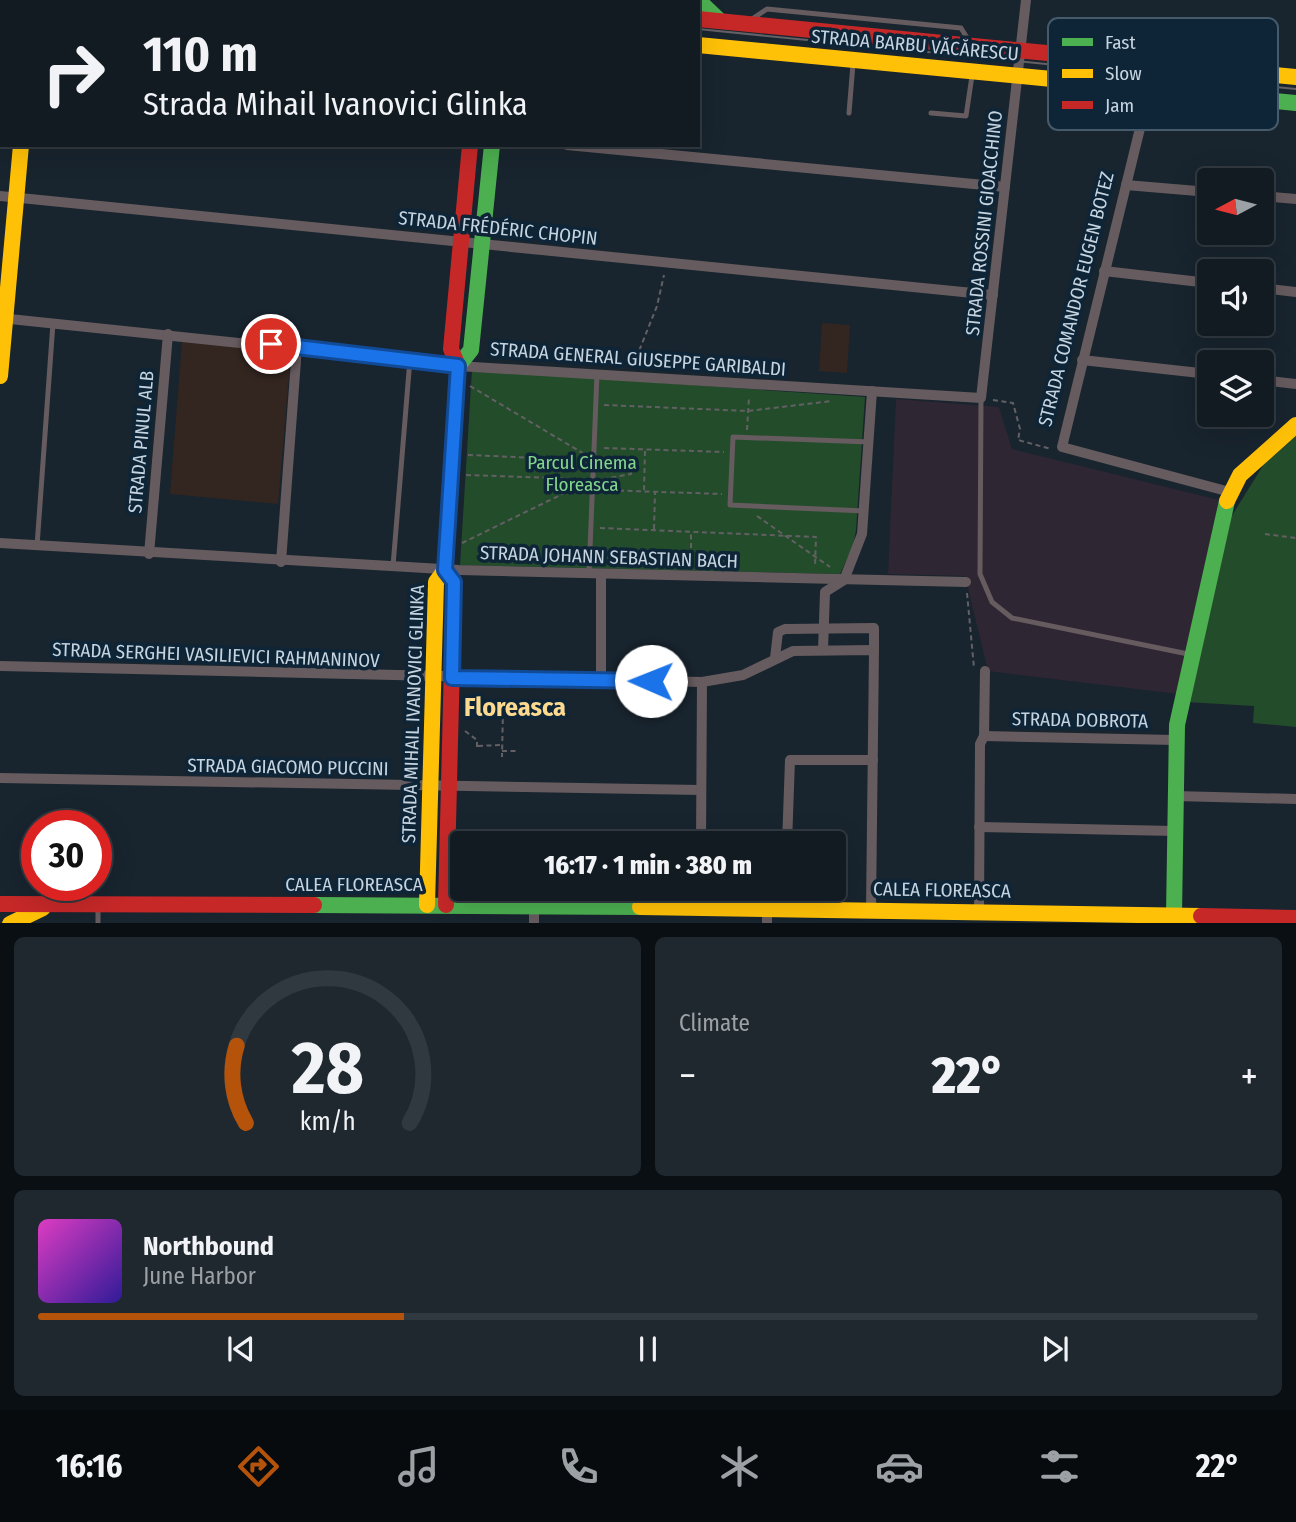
<!DOCTYPE html>
<html lang="en">
<head>
<meta charset="utf-8">
<style>
	:root { --surface:#121b22; --page:#1f282f; --text:#f1f3f6; --muted:#9ca1a5; --line:#313940; --accent:#b45309 }
	body { margin:0; font-family:"Fira Sans Condensed",sans-serif; background:var(--page); color:var(--text); height:100vh; display:flex; flex-direction:column; font-size:26px; white-space:nowrap }
	* { box-sizing:border-box; margin:0 }
	p { font-size:23px; color:var(--muted) }
	.icon { flex:none; width:38px; height:38px; fill:none; stroke:currentColor; stroke-width:2; stroke-linecap:round; stroke-linejoin:round }
	.map { position:relative; height:923px; overflow:hidden }
	.details { display:flex; flex-direction:column; gap:14px; padding:14px; background:#0a0f13; flex:1 }
	.details>* { flex:none }
	.guide { position:absolute; left:0px; top:0px; width:700px; height:147px; box-shadow:0 7px 28px #0002,0 0 0 2px var(--line); background:#121b22; color:var(--text); overflow:hidden }
	.needle { width:46px; rotate:263deg }
	.controls { position:absolute; left:1197px; top:168px; display:grid; gap:14px }
	.controls a { display:grid; place-items:center; width:77px; height:77px; border-radius:7px; background:var(--surface); box-shadow:0 7px 28px #0002,0 0 0 2px var(--line); font-size:35px }
	.speed { position:absolute; left:21px; top:810px; display:flex; gap:14px; font-size:35px; font-weight:700; text-align:center }
	.speed>* { display:grid; place-content:center; width:91px; height:91px; border-radius:50%; background:var(--surface); box-shadow:0 7px 28px #0002,0 0 0 2px var(--line); line-height:1 }
	.speed .limit { border:10px solid #d22; background:#fff; color:#111 }
	.pin { position:absolute; display:grid; place-items:center; width:60px; height:60px; color:#fff; margin:-30px; border:4px solid #fff; border-radius:50%; box-shadow:0 2px 7px #0007 }
	.me { position:absolute; width:77px; margin:-38px; rotate:271deg; stroke-linejoin:round; filter:drop-shadow(0 0 5px #0008) }
	.turn { display:flex; align-items:center; gap:24px; height:147px; padding:0 28px; font-size:32px }
	.turn .icon { width:91px; height:91px; stroke-width:2.5 }
	.turn b { display:block; font-size:49px; line-height:60px }
	.big { font-size:52px; font-weight:800; line-height:1.1 }
	.details .widget { flex:1; display:flex; flex-direction:column; justify-content:center; gap:10px; min-width:0; padding:0 24px; border-radius:10px; background:var(--page) }
	.details .dial { align-items:center; gap:0 }
	.dial svg { height:182px; overflow:visible; fill:none; stroke:var(--line); stroke-width:7; stroke-linecap:round; text-anchor:middle }
	.dial text { fill:var(--text); stroke:none }
	.song { display:flex; align-items:center; gap:21px }
	.cover { width:84px; height:84px; border-radius:10px; background:linear-gradient(135deg,hsl(310 70% 55%),hsl(250 70% 35%)) }
	.played { height:7px; border-radius:4px; background:linear-gradient(90deg,var(--accent) 30%,var(--line) 30%) }
	.keys { display:flex; justify-content:space-around; direction:ltr }
	.heat { display:flex; justify-content:space-between; align-items:center; font-size:38px; direction:ltr }
	.details .tiles { flex:1; display:grid; gap:14px; grid-template-columns:1fr 1fr }
	.widget:last-child { grid-column:span 2 }
	.trip { position:absolute; left:450px; top:831px; width:396px; height:70px; border-radius:7px; background:var(--surface); box-shadow:0 7px 28px #0002,0 0 0 2px var(--line); font-weight:800; line-height:70px; text-align:center }
	.menu { display:flex; height:112px; justify-content:space-around; align-items:center; background:#070b0e; color:var(--muted) }
	.menu .icon { width:49px; height:49px }
	.menu .active { color:var(--accent) }
	.menu b { font-size:32px; color:var(--text) }
	.map>svg:first-child { display:block }
	.industrial { fill:#2e2633 }
	.education { fill:#332620 }
	.green { fill:#234c2b }
	.lines { fill:none; stroke-linecap:round; stroke-linejoin:round }
	.path { stroke:#636064; stroke-width:2; stroke-dasharray:5 3.5; stroke-linecap:butt }
	.lane { stroke:#665b5e; stroke-width:5 }
	.street { stroke:#665b5e; stroke-width:10 }
	.fast { stroke:#4caf50; stroke-width:16 }
	.slow { stroke:#ffc107; stroke-width:16 }
	.jam { stroke:#c62828; stroke-width:16 }
	.tram { stroke:#636166; stroke-width:2 }
	.route-casing { stroke:#114b97; stroke-width:18 }
	.route { stroke:#1a73e8; stroke-width:12 }
	.labels { text-anchor:middle; dominant-baseline:central; stroke-width:7; stroke-linejoin:round; paint-order:stroke }
	.street-label { font-size:19px; fill:#c6d4e0; stroke:#0e2538 }
	.park-label { font-size:19px; fill:#84d58c; stroke:#0e2538 }
	.district-label { font-size:26px; font-weight:bold; fill:#fbd98f; stroke:#0e2538 }
	.key { fill:#0e2538; stroke:#455a6a; stroke-width:2 }
	.key-label { font-size:19px; fill:#c6d4e0 }
</style>
</head>
<body>
<div class="map">
<svg width="1296" height="924" viewBox="0 0 1296 924">
	<rect width="100%" height="100%" fill="#18242e"/>
	<path class="industrial" d="M896 399 999 407 1012 449 1223 501 1178 694 988 671 965 576 888 574Z"/>
	<g class="education">
		<path d="M822 323 850 325 847 373 819 371Z"/>
		<path d="M182 341 291 352 278 504 170 494Z"/>
	</g>
	<g class="green">
		<path d="M472 370 865 397 856 530 853 546 840 574 460 565Z"/>
		<path d="M1296 436V727L1253 723 1254 706 1186 702 1231 517 1264 464Z"/>
	</g>
	<g class="lines">
		<g class="path">
			<path d="M633 366 657 306 664 275"/>
			<path d="M470 386 586 455"/>
			<path d="M993 400 1013 403 1020 429 1018 440 1051 449"/>
			<path d="M604 405 748 411 832 401"/>
			<path d="M747 430 749 397"/>
			<path d="M604 448 724 452"/>
			<path d="M468 455 584 460"/>
			<path d="M466 475 583 479"/>
			<path d="M603 479 631 474V467L604 461"/>
			<path d="M602 490 722 494"/>
			<path d="M644 490 645 450"/>
			<path d="M757 516 830 567"/>
			<path d="M600 528 816 537 815 567"/>
			<path d="M654 529 655 492"/>
			<path d="M1265 534 1296 538"/>
			<path d="M462 543 583 484"/>
			<path d="M691 565V532"/>
			<path d="M967 593 974 668"/>
			<path d="M496 708 503 709 502 757"/>
			<path d="M465 731 477 740V748"/>
			<path d="M478 746 500 745"/>
			<path d="M502 751H519"/>
		</g>
		<g class="lane">
			<path d="M752 19 767 9 961 28 969 41"/>
			<path d="M849 113 853 64"/>
			<path d="M931 113 966 116 972 76"/>
			<path d="M981 398 980 574 992 602 1012 618 1188 654"/>
			<path d="M865 511 730 505 733 437 870 442"/>
			<path d="M37 546 53 323"/>
			<path d="M393 566 410 359"/>
			<path d="M589 574 597 374"/>
			<path d="M588 903V889"/>
			<path d="M98 924V905"/>
		</g>
		<g class="street">
			<path d="M1156 63 1062 447 1230 492"/>
			<path d="M0 88H2"/>
			<path d="M567 145 1005 187"/>
			<path d="M1126 185 1209 192"/>
			<path d="M0 196 993 295"/>
			<path d="M1262 196 1296 199"/>
			<path d="M1104 271 1209 283"/>
			<path d="M1262 288 1296 292"/>
			<path d="M0 318 458 366 981 398 1026 0"/>
			<path d="M1082 360 1209 374"/>
			<path d="M1262 380 1296 384"/>
			<path d="M0 543 459 570 966 582"/>
			<path d="M149 554 168 334"/>
			<path d="M281 562 297 347"/>
			<path d="M823 650 825 592 844 580 862 534 872 391"/>
			<path d="M775 658 778 632 785 629 874 628V650"/>
			<path d="M0 666 702 682 743 675 793 651 874 650 871 909"/>
			<path d="M601 680V575"/>
			<path d="M984 736 1175 740"/>
			<path d="M0 778 701 790"/>
			<path d="M1175 796 1296 799"/>
			<path d="M979 827 1175 831"/>
			<path d="M701 844 702 682"/>
			<path d="M787 844 790 760H873"/>
			<path d="M700 907V889"/>
			<path d="M767 907V924"/>
			<path d="M787 908V889"/>
			<path d="M979 912 980 744 984 736 985 671"/>
			<path d="M534 924V906"/>
		</g>
		<g class="fast">
			<path d="M237 0 255 2"/>
			<path d="M698 0 720 21"/>
			<path d="M35 2 36 0"/>
			<path d="M1062 80 1296 103"/>
			<path d="M458 366 471 350 492 145"/>
			<path d="M314 905 640 907"/>
			<path d="M1174 915 1177 725 1227 501"/>
		</g>
		<g class="slow">
			<path d="M495 0 496 2"/>
			<path d="M519 0 534 2"/>
			<path d="M698 45 1062 80"/>
			<path d="M1201 68 1296 77"/>
			<path d="M0 376 21 145"/>
			<path d="M1227 501 1240 475 1296 425"/>
			<path d="M427 905 436 582 445 570 448 520"/>
			<path d="M640 907 1201 916"/>
			<path d="M10 924 43 908"/>
		</g>
		<g class="jam">
			<path d="M698 19 1201 68"/>
			<path d="M448 520 458 366 451 349 470 145"/>
			<path d="M445 570 454 582 446 905"/>
			<path d="M0 904 314 905"/>
			<path d="M1201 916 1296 918"/>
		</g>
		<g class="tram">
			<path d="M318 0 337 2"/>
			<path d="M407 0 428 2"/>
			<path d="M698 29 1296 89"/>
		</g>
	</g>
	<g class="lines">
		<defs>
			<path id="route" d="M271 344 458 366 445 570 454 582 452 678 651 681"/>
		</defs>
		<use href="#route" class="route-casing"/>
		<use href="#route" class="route"/>
	</g>
	<g class="labels">
		<g class="street-label">
			<text transform="translate(915 45) rotate(5)">STRADA BARBU VĂCĂRESCU</text>
			<text transform="translate(984 223) rotate(-84)">STRADA ROSSINI GIOACCHINO</text>
			<text transform="translate(498 228) rotate(6)">STRADA FRÉDÉRIC CHOPIN</text>
			<text transform="translate(1076 299) rotate(-76)">STRADA COMANDOR EUGEN BOTEZ</text>
			<text transform="translate(638 359) rotate(4)">STRADA GENERAL GIUSEPPE GARIBALDI</text>
			<text transform="translate(141 442) rotate(-85)">STRADA PINUL ALB</text>
			<text transform="translate(609 557) rotate(2)">STRADA JOHANN SEBASTIAN BACH</text>
			<text transform="translate(216 655) rotate(2)">STRADA SERGHEI VASILIEVICI RAHMANINOV</text>
			<text transform="translate(413 714) rotate(-88)">STRADA MIHAIL IVANOVICI GLINKA</text>
			<text transform="translate(1080 720) rotate(1)">STRADA DOBROTA</text>
			<text transform="translate(288 767) rotate(1)">STRADA GIACOMO PUCCINI</text>
			<text x="354" y="884">CALEA FLOREASCA</text>
			<text transform="translate(942 890) rotate(1)">CALEA FLOREASCA</text>
		</g>
		<g class="park-label">
			<text x="582" y="462">Parcul Cinema<tspan x="582" dy="22">Floreasca</tspan></text>
		</g>
		<g class="district-label">
			<text x="515" y="707">Floreasca</text>
		</g>
	</g>
	<rect x="1048" y="18" width="230" height="112" rx="10" class="key"/>
	<rect x="1062" y="38" width="31" height="8" fill="#4caf50"/>
	<rect x="1062" y="69" width="31" height="9" fill="#ffc107"/>
	<rect x="1062" y="101" width="31" height="8" fill="#c62828"/>
	<g class="key-label">
		<text x="1105" y="49">Fast</text>
		<text x="1105" y="80">Slow</text>
		<text x="1105" y="112">Jam</text>
	</g>
</svg>
<div class="controls">
<a><svg class="needle" viewBox="-14 -14 28 28"><path d="M0-13l5 13h-10z" fill="#e53935"/><path d="M0 13l5-13h-10z" fill="#9ca1a5"/></svg></a>
<a><svg class="icon" aria-label="sound" viewBox="0 0 24 24"><path d="M4 9h4l5-4v14l-5-4H4zM17 9q2 3 0 6"/></svg></a>
<a><svg class="icon" aria-label="layers" viewBox="0 0 24 24"><path d="M12 4l9 5-9 5-9-5zM3 14l9 5 9-5"/></svg></a>
</div>
<div class="speed"><div class="limit">30</div></div>
<div class="pin" style="left:271px;top:344px;background:#d93025"><svg class="icon" aria-label="arrive" viewBox="0 0 24 24"><path d="M6 21V4h12l-3 4 3 4H6"/></svg></div>
<svg class="me" style="left:651px;top:681px" viewBox="-20 -20 40 40"><circle r="19" fill="#fff"/><path d="M0-13L10 11 0 6-10 11z" fill="#1a73e8"/></svg>
<div class="trip">16:17 · 1 min · 380 m</div>
<div class="guide">
<div class="turn"><svg class="icon" aria-label="right" viewBox="0 0 24 24"><path d="M7 20v-9h11M14 6l5 5-5 5"/></svg><div><b>110 m</b>Strada Mihail Ivanovici Glinka</div></div>
</div>
</div>
<section class="details">
<div class="tiles">
<div class="widget dial"><svg viewBox="0 0 100 80">
<path d="M14 69A42 42 0 1 1 86 69"/>
<path d="M14 69A42 42 0 0 1 10 35" stroke="#b45309"/>
<text x="50" y="56" font-size="32" font-weight="700">28</text>
<text x="50" y="72" font-size="11">km/h</text>
</svg></div>
<div class="widget"><p>Climate</p>
<div class="heat"><a>−</a><b class="big">22°</b><a>+</a></div>
</div>
<div class="widget">
<div class="song"><i class="cover"></i><div><b>Northbound</b><p>June Harbor</p></div></div>
<div class="played"></div>
<div class="keys"><svg class="icon" aria-label="previous" viewBox="0 0 24 24"><path d="M18 5L8 12l10 7zM5 5v14"/></svg><svg class="icon" aria-label="pause" viewBox="0 0 24 24"><path d="M8 5v14M16 5v14"/></svg><svg class="icon" aria-label="next" viewBox="0 0 24 24"><path d="M6 5l10 7-10 7zM19 5v14"/></svg></div>
</div>
</div>
</section>
<nav class="menu">
<b>16:16</b>
<svg class="icon active" aria-label="directions" viewBox="0 0 24 24"><path d="M12 3l9 9-9 9-9-9zM9 14v-3h6M13 9l2 2-2 2"/></svg>
<svg class="icon" aria-label="music" viewBox="0 0 24 24"><path d="M9 18V5l10-2v13"/><circle cx="6" cy="18" r="3"/><circle cx="16" cy="16" r="3"/></svg>
<svg class="icon" aria-label="phone" viewBox="0 0 24 24"><path d="M5 4h4l2 5-3 2q2 4 5 5l2-3 5 2v4C11 20 4 13 5 4z"/></svg>
<svg class="icon" aria-label="climate" viewBox="0 0 24 24"><path d="M12 3v18M4 7l16 10M4 17L20 7"/></svg>
<svg class="icon" aria-label="car" viewBox="0 0 24 24"><path d="M5 17H2v-5l4-1 3-4h7l3 4 3 1v5h-3M9 17h6M6 11h13"/><circle cx="7" cy="17" r="2"/><circle cx="17" cy="17" r="2"/></svg>
<svg class="icon" aria-label="filters" viewBox="0 0 24 24"><path d="M4 7h16M4 17h16"/><circle cx="9" cy="7" r="2"/><circle cx="15" cy="17" r="2"/></svg>
<b>22°</b>
</nav>
</body>
</html>
